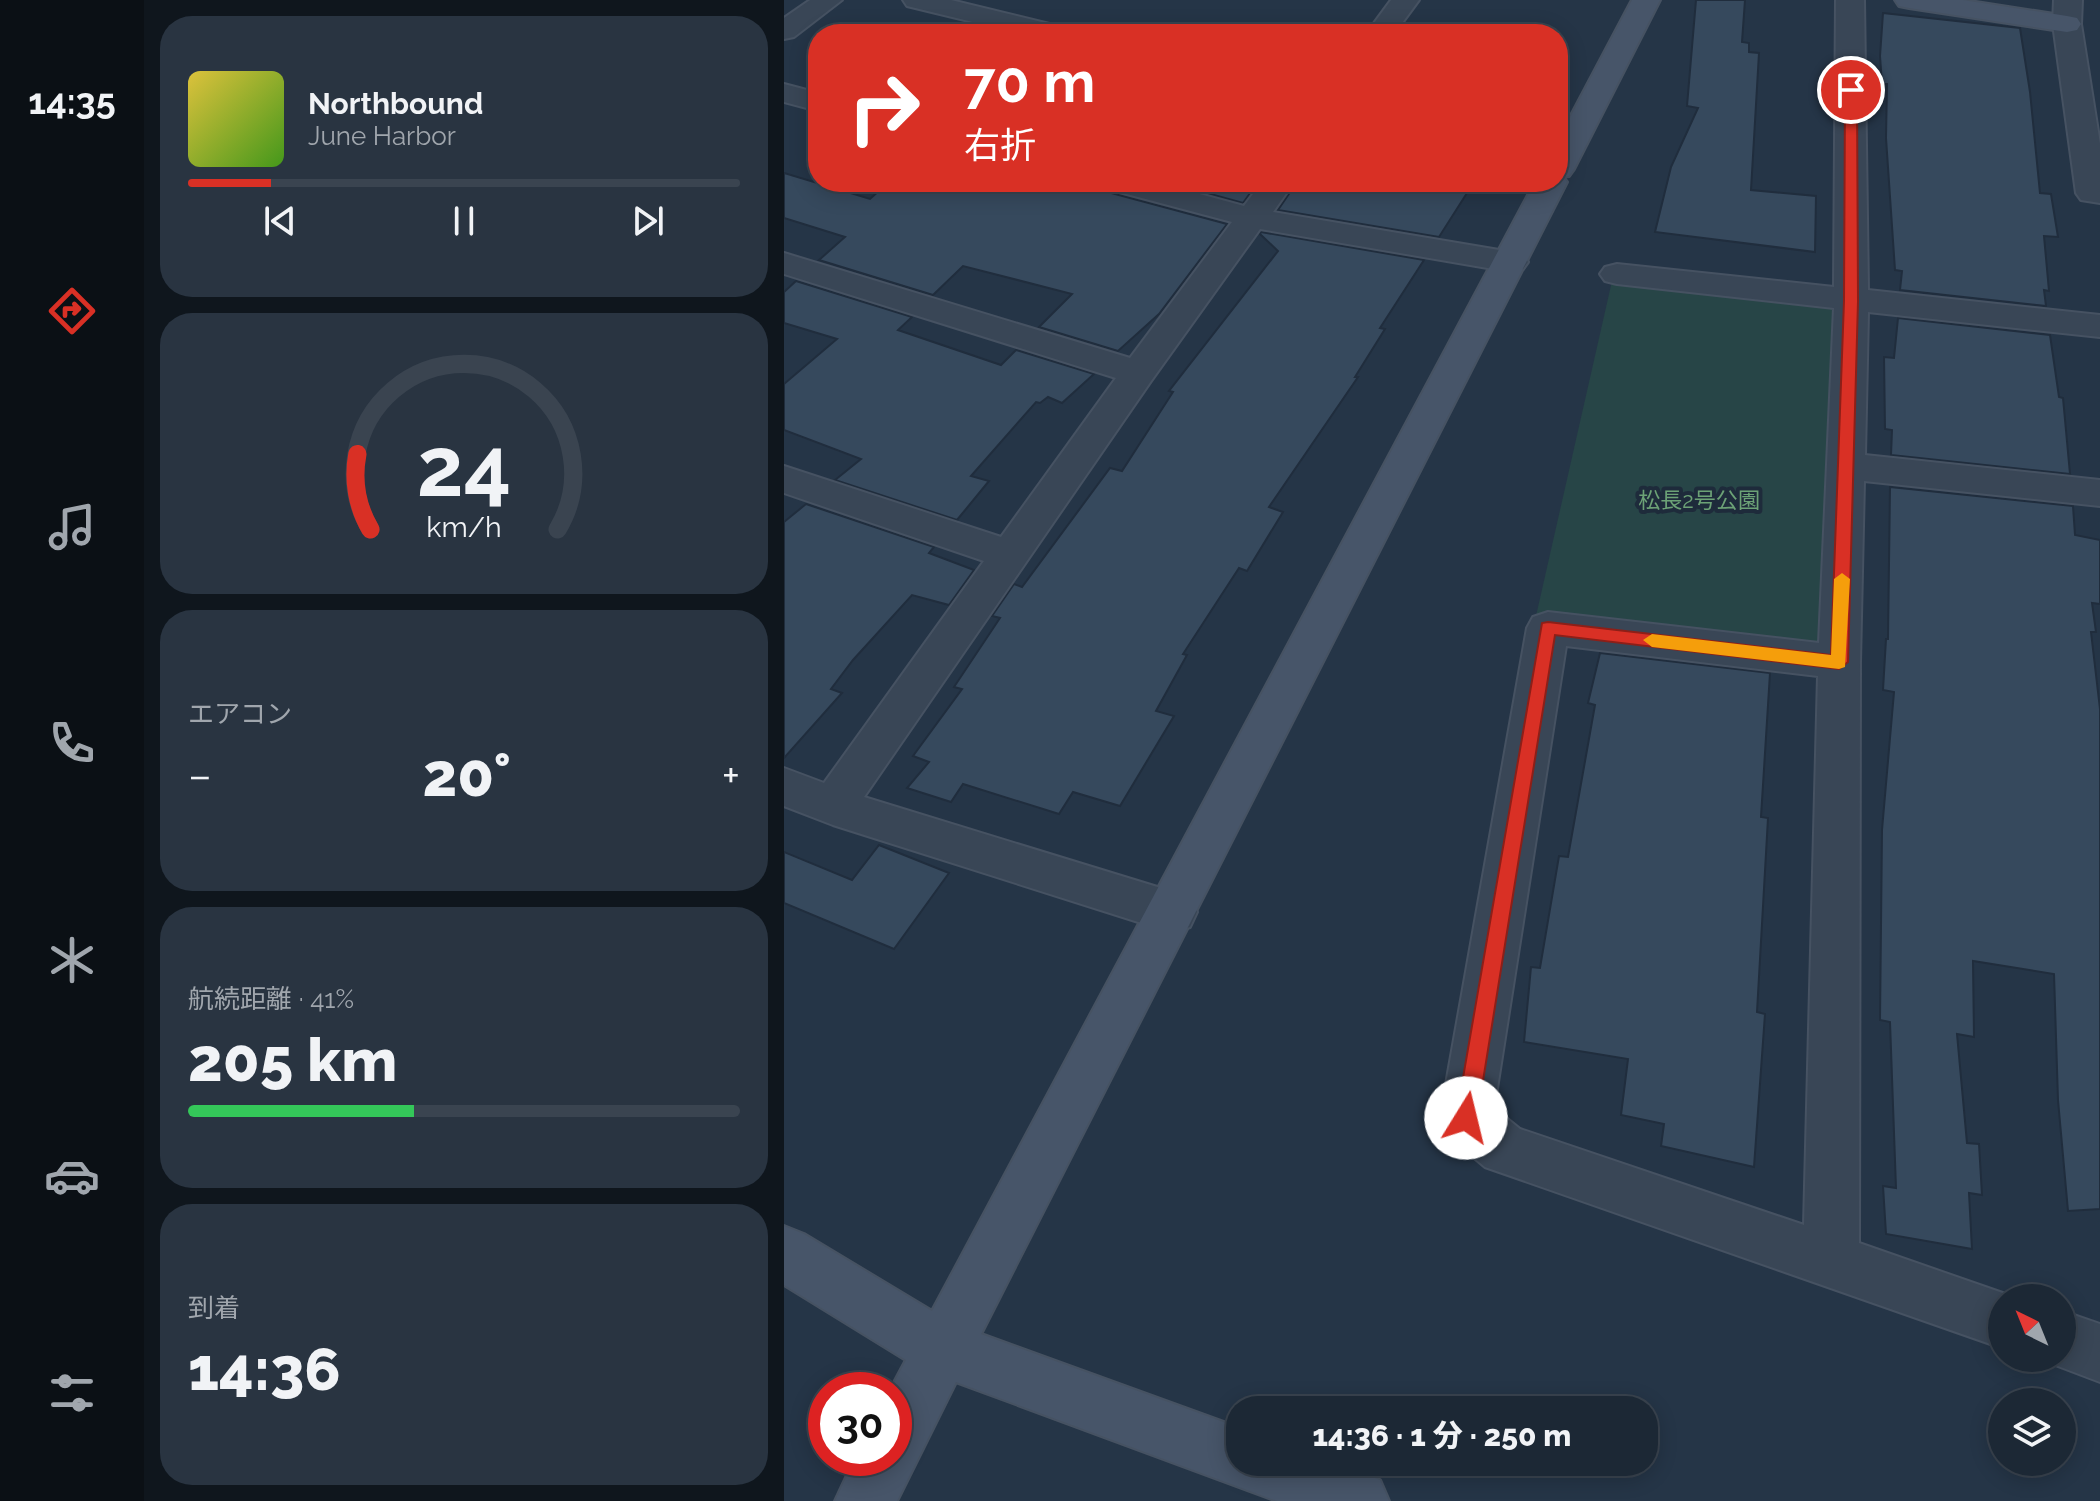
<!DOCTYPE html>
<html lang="ja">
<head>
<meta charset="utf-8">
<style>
	:root { --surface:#1c2835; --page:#293441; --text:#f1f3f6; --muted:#a0a6ad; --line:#3a4450; --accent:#d93025 }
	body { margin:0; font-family:Raleway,"Noto Sans JP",sans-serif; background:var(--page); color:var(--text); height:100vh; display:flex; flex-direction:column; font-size:30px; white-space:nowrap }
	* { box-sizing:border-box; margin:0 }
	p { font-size:26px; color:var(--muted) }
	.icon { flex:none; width:44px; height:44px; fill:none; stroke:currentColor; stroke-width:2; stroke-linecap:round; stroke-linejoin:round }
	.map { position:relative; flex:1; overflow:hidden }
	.side { display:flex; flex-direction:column; gap:16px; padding:16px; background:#0f161d; width:640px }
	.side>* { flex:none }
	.guide { position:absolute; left:24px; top:24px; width:760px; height:168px; border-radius:32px; box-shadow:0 4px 20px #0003,0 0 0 2px var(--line); background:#d93025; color:#fff; overflow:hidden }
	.needle { width:52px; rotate:317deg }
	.tools { position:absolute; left:1204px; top:1284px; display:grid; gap:16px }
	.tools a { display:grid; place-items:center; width:88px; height:88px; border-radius:50%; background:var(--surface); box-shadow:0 4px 20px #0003,0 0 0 2px var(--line); font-size:40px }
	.speed { position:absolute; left:24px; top:1372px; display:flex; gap:16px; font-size:40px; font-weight:700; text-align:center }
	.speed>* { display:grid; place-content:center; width:104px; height:104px; border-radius:50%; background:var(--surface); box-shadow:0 4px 20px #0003,0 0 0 2px var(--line); line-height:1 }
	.speed .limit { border:12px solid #d22; background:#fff; color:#111 }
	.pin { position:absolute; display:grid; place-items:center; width:68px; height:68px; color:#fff; margin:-34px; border:4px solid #fff; border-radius:50%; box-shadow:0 2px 8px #0007 }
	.me { position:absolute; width:88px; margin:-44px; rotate:9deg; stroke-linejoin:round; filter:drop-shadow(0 0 6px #0008) }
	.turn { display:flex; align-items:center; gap:28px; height:168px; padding:0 24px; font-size:36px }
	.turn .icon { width:104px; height:104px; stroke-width:2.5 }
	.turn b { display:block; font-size:56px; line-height:68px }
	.big { font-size:60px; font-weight:800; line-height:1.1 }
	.side .widget { flex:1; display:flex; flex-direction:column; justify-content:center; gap:12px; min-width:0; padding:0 28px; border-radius:32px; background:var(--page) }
	.side .dial { align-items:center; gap:0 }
	.dial svg { height:208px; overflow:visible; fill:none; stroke:var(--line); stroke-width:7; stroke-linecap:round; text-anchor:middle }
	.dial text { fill:var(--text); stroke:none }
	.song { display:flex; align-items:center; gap:24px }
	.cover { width:96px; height:96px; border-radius:12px; background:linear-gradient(135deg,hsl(50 70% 55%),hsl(100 70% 35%)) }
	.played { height:8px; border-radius:4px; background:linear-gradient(90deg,var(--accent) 15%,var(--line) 15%) }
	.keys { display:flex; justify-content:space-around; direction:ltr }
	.heat { display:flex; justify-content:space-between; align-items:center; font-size:44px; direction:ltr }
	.charge { height:12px; border-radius:6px; background:linear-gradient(90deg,#34c759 41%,var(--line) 0) }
	.trip { position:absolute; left:442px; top:1396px; width:432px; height:80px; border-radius:32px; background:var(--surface); box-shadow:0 4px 20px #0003,0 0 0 2px var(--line); font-weight:800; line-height:80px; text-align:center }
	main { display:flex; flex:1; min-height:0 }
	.tabs { display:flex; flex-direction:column; width:144px; justify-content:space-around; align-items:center; background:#0b1015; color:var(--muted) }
	.tabs .icon { width:56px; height:56px }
	.tabs .selected { color:var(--accent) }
	.tabs b { font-size:36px; color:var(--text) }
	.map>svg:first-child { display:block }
	.green { fill:#274547 }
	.building { fill:#36495d; stroke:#202d3d; stroke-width:2 }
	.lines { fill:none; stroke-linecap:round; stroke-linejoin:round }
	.street-casing { stroke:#465262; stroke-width:4 }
	.secondary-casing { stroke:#465262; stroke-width:4 }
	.street { fill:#394656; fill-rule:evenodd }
	.secondary { fill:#475569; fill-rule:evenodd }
	.route { fill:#d93025; stroke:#8d1f18; stroke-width:2 }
	.slow { fill:#f59e0b }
	.labels { text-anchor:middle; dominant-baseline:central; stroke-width:8; stroke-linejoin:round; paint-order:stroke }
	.park-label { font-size:22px; fill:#6ca276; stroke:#1e2b3b }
</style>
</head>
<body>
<main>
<nav class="tabs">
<b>14:35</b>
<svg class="icon selected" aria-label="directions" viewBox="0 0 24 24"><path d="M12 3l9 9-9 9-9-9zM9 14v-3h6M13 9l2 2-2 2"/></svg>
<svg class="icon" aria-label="music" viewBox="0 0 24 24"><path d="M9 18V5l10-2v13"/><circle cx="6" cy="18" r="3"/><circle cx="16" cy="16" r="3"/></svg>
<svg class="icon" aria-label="phone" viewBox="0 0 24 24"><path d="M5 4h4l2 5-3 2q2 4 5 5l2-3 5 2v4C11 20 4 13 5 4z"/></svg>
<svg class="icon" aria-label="climate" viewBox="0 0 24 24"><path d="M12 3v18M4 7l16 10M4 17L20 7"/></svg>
<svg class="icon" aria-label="car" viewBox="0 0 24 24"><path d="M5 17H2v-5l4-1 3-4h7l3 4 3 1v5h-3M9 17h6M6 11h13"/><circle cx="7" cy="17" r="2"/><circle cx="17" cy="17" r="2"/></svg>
<svg class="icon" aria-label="filters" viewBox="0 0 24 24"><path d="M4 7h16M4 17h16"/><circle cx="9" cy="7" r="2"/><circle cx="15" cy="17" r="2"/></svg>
</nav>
<section class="side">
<div class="widget">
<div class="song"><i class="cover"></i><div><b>Northbound</b><p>June Harbor</p></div></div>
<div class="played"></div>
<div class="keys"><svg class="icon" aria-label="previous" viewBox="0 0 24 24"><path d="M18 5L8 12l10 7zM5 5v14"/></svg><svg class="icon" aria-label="pause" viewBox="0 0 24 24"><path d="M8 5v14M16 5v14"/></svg><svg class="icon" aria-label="next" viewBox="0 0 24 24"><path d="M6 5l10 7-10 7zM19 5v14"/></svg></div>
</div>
<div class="widget dial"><svg viewBox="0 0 100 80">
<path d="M14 69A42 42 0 1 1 86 69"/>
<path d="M14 69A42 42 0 0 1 9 40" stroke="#d93025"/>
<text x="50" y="56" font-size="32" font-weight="700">24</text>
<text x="50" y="72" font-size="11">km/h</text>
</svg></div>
<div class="widget"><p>エアコン</p>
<div class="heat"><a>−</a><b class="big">20°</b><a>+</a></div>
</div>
<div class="widget"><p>航続距離 · 41%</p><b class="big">205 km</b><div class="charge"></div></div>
<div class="widget"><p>到着</p><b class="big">14:36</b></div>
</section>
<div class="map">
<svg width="1316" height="1501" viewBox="0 0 1316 1501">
	<rect width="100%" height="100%" fill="#253547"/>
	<path class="green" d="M828 281 1055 306 1042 649 752 616Z"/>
	<g class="building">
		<path d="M912 0H961L958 42 965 43V52L975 53 967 190 1032 196 1031 252 871 232 887 167 914 108 903 106Z"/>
		<path d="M1099 13 1236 28 1246 92 1256 193 1267 194 1274 237 1260 236 1265 291 1260 290 1262 306 1116 290 1118 271 1111 270 1102 138 1103 84H1098L1096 56Z"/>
		<path d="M0 173 86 199 105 182H316L323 192 443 224 375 314 334 351 255 327 288 294 179 266 149 295 35 260 61 237 0 218Z"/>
		<path d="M383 182H474L459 203Z"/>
		<path d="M513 182H690L655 237 494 210Z"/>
		<path d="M477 232 640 260 596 328 601 329 571 377H574L485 507 499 512 463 571 455 568 399 654 403 655 372 711 390 716 336 806 289 792 275 814 179 784 167 802 123 788 145 762 129 756 178 689 170 687 216 618 208 616 230 584 238 587 326 468 338 471 389 392 385 391 494 251 476 234Z"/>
		<path d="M12 281 128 317 114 330 217 365 232 350 310 374 278 403 264 397 256 403 252 402 187 476 205 481 173 520 51 480 77 459 0 430V384L53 339 0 323V292Z"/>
		<path d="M1114 318 1266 335 1275 397 1279 398 1286 474 1107 455 1108 430 1101 429 1100 357 1110 358Z"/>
		<path d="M1106 487 1289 506 1291 535 1316 540V604L1308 603 1312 632H1307L1316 709V1209L1284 1211 1274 1100 1270 974 1189 961 1190 1037 1173 1034 1183 1143 1195 1144 1198 1195 1185 1193 1188 1249 1102 1234 1099 1186 1112 1188 1106 1022 1096 1020 1098 830 1110 692 1099 690 1102 639H1104Z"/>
		<path d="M22 504 150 547 145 553 190 570 165 605 128 595 69 660 47 689 58 693 0 758V522Z"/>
		<path d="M816 653 986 673 977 817 984 818 973 1012 981 1014 970 1167 877 1146 880 1124 837 1115 844 1059 740 1042 747 967 756 968 775 856 784 857 811 705 804 703Z"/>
		<path d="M95 845 165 873 110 949 0 903V852L68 880Z"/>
	</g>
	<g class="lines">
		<defs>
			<g id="street">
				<path d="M26 0H58L10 37 0 39V18Z"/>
				<path d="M119 0H167L282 28 286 34H238L123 6Z"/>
				<path d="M607 0H635L610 34H582Z"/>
				<path d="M1052 0H1080L1084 290 1316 315V337L1084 312 1081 455 1316 480V506L1080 481 1076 662 1075 1243 1233 1298H1218V1348L701 1167 664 1136 656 1118 743 628 749 617 764 612 1035 643 1050 308 833 284 821 281 816 274 821 267 833 264 1050 287ZM782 646 1034 676 1020 1225 736 1129 710 1108Z"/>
				<path d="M1270 0H1298L1297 24 1316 144V203L1297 200 1292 193 1269 24Z"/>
				<path d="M0 84 34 93V111L0 102Z"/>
				<path d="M319 182H371L460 206 478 182H510L489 212 727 252 739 255 744 262 739 269 727 272 476 229 367 381 80 797 406 897 413 912 406 927 389 933 49 825 0 806V768L40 783 200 561 0 493V466L217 537 332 378 0 274V253L346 358 448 222 324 189Z"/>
				<path d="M1278 1311 1316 1324V1382L1258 1360 1278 1358Z"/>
			</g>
			<g id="secondary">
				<path d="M848 0H876L790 169 785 176 779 177 783 182 197 1334 456 1428V1462H551L596 1480 605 1501H493L172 1382 113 1501H51L71 1458H110V1390H106L122 1360 0 1285V1226L20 1234 148 1311 751 182H774V140Z"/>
				<path d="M1111 0H1179L1283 16 1293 18 1297 24 1293 30 1283 32 1125 8 1115 6Z"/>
			</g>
		</defs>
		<use href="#street" class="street-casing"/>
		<use href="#secondary" class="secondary-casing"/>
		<use href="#street" class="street"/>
		<use href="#secondary" class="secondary"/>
	</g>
	<path class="route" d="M1067 87 1073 90 1074 301 1064 662 1055 669 771 635 693 1118 690 1125 682 1128 675 1125 672 1118 758 623 764 622 1047 655 1060 301 1061 90Z"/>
	<path class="slow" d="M1058 573 1066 579 1061 667 1055 669 868 647 859 640 868 634 1047 655 1050 579Z"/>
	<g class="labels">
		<g class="park-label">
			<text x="915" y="500">松長2号公園</text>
		</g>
	</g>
</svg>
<div class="tools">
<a><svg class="needle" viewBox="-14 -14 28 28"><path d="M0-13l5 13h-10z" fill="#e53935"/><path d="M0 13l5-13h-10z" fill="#a0a6ad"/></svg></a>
<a><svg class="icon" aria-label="layers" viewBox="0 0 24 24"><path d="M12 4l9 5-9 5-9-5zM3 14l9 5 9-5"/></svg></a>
</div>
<div class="speed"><div class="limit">30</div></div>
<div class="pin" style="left:1067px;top:90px;background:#d93025"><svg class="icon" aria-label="arrive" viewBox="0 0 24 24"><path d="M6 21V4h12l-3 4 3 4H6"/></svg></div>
<svg class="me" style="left:682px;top:1118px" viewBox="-20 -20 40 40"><circle r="19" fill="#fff"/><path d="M0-13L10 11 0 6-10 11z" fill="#d93025"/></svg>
<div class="trip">14:36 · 1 分 · 250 m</div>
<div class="guide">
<div class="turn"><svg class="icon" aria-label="right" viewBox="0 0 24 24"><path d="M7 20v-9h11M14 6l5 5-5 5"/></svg><div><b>70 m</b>右折</div></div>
</div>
</div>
</main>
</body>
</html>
